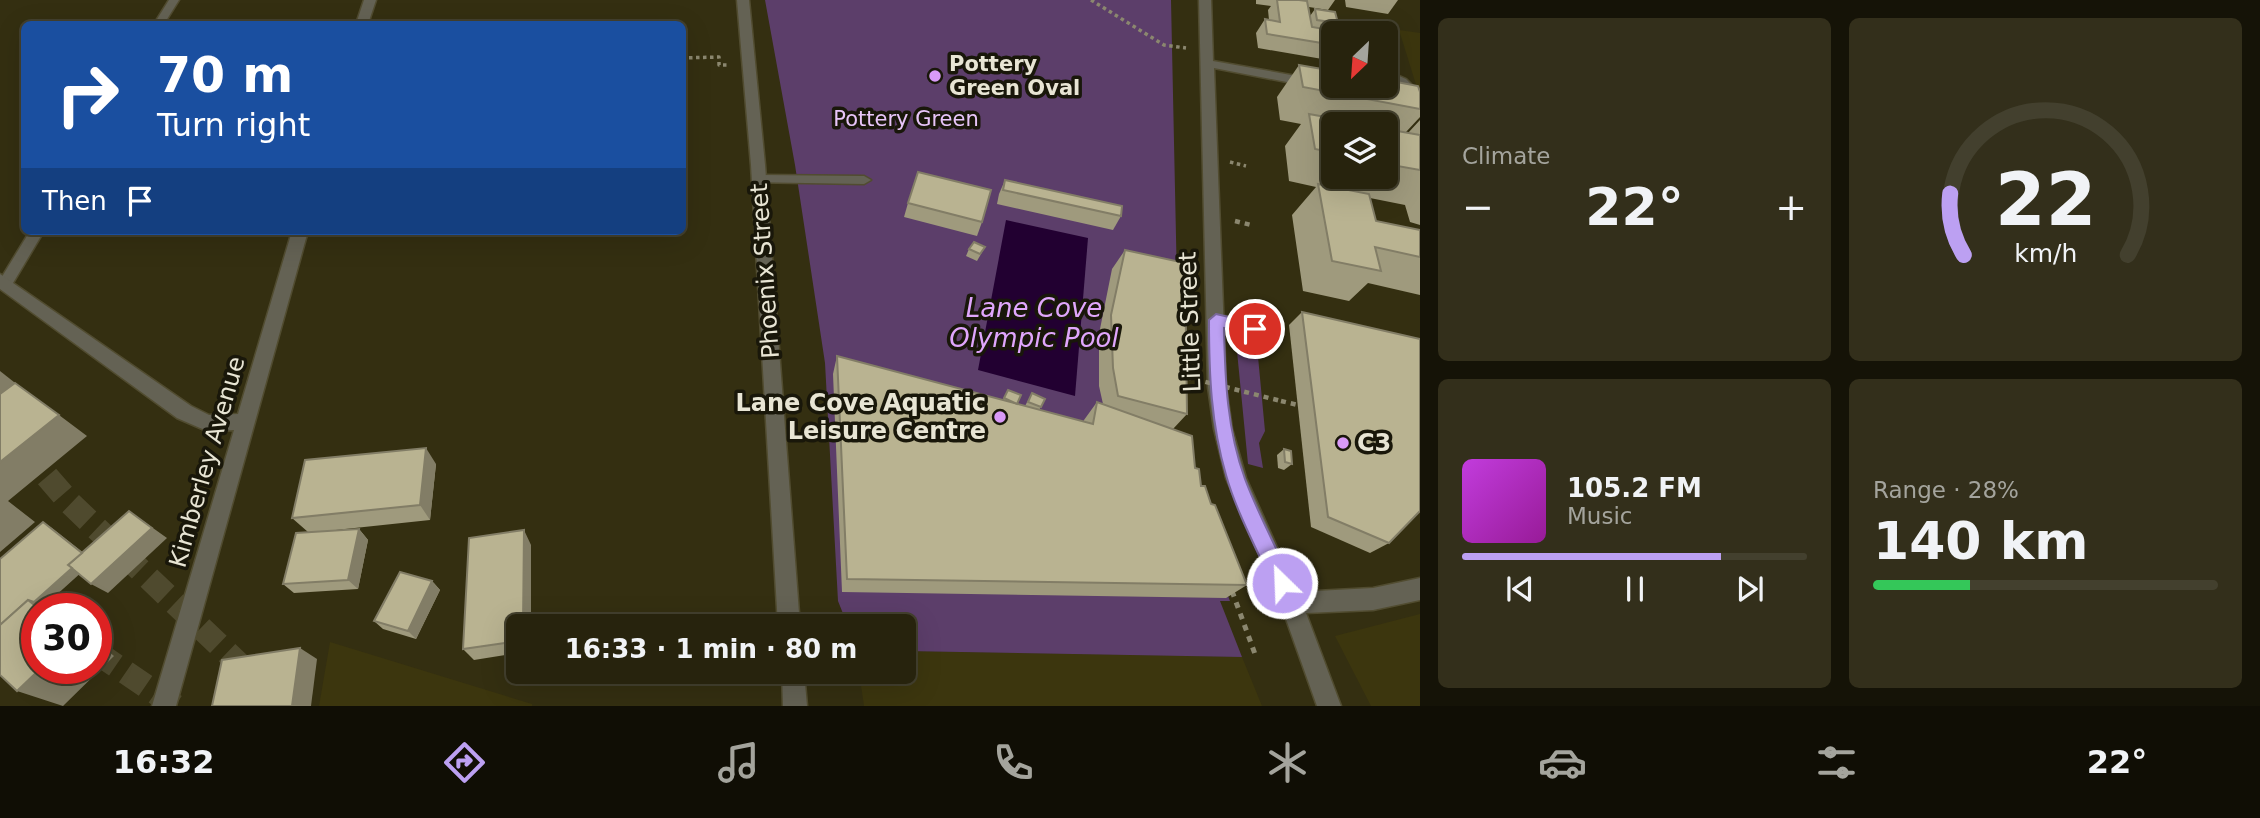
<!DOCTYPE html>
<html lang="en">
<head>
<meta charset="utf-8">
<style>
	:root { --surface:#27230d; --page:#332f1b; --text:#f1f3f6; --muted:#a4a49d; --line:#43402e; --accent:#bca0f2 }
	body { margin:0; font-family:"DejaVu Sans",sans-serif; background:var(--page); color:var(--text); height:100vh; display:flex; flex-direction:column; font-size:26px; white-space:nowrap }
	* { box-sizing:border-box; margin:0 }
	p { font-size:23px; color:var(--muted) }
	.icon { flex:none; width:38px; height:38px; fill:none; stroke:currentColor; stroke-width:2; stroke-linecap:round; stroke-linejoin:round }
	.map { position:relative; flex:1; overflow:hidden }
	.sheet { display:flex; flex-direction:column; gap:18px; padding:18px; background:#151307; width:840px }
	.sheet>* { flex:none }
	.guide { position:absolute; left:21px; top:21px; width:665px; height:214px; border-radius:10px; box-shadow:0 7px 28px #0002,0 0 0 2px var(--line); background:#1a4fa0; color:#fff; overflow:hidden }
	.needle { width:46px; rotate:205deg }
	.controls { position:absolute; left:1321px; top:21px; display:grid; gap:14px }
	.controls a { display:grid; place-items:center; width:77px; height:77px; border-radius:10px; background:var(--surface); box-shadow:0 7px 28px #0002,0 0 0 2px var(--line); font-size:35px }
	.speed { position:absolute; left:21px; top:593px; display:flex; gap:14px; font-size:35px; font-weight:700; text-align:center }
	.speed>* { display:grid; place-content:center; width:91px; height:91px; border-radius:50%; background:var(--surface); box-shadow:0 7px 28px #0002,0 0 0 2px var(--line); line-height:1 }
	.speed .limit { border:10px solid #d22; background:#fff; color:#111 }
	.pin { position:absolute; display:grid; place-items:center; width:60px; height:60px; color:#fff; margin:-30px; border:4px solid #fff; border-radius:50%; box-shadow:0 2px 7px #0007 }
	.me { position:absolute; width:77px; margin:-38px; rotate:336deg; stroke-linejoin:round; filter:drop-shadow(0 0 5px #0008) }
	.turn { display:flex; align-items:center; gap:24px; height:147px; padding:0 21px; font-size:32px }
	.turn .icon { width:91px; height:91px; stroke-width:2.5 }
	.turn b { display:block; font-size:49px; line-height:60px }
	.then { display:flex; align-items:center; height:66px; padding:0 21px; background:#0003; gap:14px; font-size:26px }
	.big { font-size:52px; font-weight:700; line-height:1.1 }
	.sheet .widget { flex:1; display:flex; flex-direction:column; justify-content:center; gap:10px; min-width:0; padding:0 24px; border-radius:10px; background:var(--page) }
	.sheet .dial { align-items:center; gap:0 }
	.dial svg { height:182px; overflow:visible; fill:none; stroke:var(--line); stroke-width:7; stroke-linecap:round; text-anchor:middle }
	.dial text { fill:var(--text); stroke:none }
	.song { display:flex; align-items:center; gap:21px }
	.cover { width:84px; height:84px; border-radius:10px; background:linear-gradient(135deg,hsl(290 70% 55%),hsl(300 70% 35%)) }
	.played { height:7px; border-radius:4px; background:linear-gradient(90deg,var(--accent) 75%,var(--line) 75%) }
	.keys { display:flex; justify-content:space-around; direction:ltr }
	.heat { display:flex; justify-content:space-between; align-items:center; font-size:38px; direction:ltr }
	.charge { height:10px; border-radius:5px; background:linear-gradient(90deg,#34c759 28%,var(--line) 0) }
	.sheet .tiles { flex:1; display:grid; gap:18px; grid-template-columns:repeat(2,1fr) }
	.trip { position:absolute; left:506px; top:614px; width:410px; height:70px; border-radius:10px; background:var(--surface); box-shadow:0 7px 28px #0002,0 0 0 2px var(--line); font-weight:700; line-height:70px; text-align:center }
	.tabs { display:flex; height:112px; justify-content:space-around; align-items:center; background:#100e05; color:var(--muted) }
	.tabs .icon { width:49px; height:49px }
	.tabs .on { color:var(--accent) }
	.tabs b { font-size:32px; color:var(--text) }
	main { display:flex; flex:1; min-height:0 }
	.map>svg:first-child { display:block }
	.built { fill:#3c360e }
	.green { fill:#5c3e6a }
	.water { fill:#220031 }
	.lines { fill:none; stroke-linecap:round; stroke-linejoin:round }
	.highway-tunnel { stroke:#4f4a2e; stroke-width:24; stroke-dasharray:24 12; stroke-linecap:butt }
	.lane-casing { stroke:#514c30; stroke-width:3 }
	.street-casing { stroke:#514c30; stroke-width:3 }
	.path-far2 { stroke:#8b876f; stroke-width:3.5; stroke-dasharray:3.5 3.5; stroke-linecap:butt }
	.path-far1 { stroke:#8b876f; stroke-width:4.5; stroke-dasharray:5 5; stroke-linecap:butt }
	.path { stroke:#8b876f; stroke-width:5; stroke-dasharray:6 6; stroke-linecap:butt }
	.lane { fill:#646254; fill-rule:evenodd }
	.street { fill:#646254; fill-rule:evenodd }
	.path-bridge { stroke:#8b876f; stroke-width:4.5; stroke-dasharray:5 5; stroke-linecap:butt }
	.wall { fill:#9f9a7d; fill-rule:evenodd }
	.shaded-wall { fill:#827d66 }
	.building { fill:#b9b391; stroke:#827d66; stroke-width:2 }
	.route { fill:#bca0f2; stroke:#7a689d; stroke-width:2 }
	.poi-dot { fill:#d99af7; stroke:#19170a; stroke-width:2.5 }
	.labels { text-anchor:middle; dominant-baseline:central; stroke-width:7; stroke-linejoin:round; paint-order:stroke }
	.far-poi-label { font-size:21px; font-weight:bold; fill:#e8e5d4; stroke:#19170a; text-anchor:start }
	.far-park-label { font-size:21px; fill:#e8c5f9; stroke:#19170a }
	.street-label { font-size:24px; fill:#e8e5d4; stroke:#19170a }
	.poi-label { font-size:24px; font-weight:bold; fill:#e8e5d4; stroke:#19170a; text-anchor:end }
	.water-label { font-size:26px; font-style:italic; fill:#e0a6fc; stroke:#19170a }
</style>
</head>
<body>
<main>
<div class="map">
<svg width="1420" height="706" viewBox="0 0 1420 706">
	<rect width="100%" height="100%" fill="#342f11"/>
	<g class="built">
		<path d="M1399 30 1420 33V92L1418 91Z"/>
		<path d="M1420 614V706H1371L1335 636Z"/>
		<path d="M330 642 532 704V706H319Z"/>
		<path d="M903 651 1242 657 1262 706H864L859 672H903Z"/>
	</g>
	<g class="green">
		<path d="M765 0H1171L1177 284H1173L1172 437 1179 473 1230 601H1220L1242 657 903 651V626H848L838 601 825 363 795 165Z"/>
		<path d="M1236 341 1257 346 1265 431 1259 443 1263 468 1248 464Z"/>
	</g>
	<path class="water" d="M1006 220 1088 238 1075 396 978 370Z"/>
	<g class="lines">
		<g class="highway-tunnel">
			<path d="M0 422 70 503 283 706"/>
			<path d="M96 652 175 706"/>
		</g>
		<defs>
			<g id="lane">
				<path d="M169 0H179L164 24H154Z"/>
				<path d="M1386 70 1406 79 1420 93V104C1407 98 1399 84 1386 78Z"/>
				<path d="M759 175 864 176 871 180 864 184 754 182V176Z"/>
				<path d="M30 231H44L10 288H0V280Z"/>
				<path d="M1216 314 1255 323 1260 325 1263 329 1260 333 1255 335 1211 324 1208 320 1211 316Z"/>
			</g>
			<g id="street">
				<path d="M364 0H376L368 24H356Z"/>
				<path d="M737 0H749L765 165 800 626H778L751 165Z"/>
				<path d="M1199 0H1211L1213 61 1313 79 1320 83 1313 87 1214 68 1226 387 1232 429 1246 478 1297 592 1373 588 1420 578V600L1373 610 1306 613 1341 706H1317L1281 605 1226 478 1214 429 1208 387Z"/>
				<path d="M292 231H308L176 706H152L234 430 207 431 177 418 0 289V274L191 406 209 415 238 414Z"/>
				<path d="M782 672H804L807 706H783Z"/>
			</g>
		</defs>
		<use href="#lane" class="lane-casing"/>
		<use href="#street" class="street-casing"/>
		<g class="path-far2">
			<path d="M1091 0 1164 45 1186 48"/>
			<path d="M682 58 719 57V65H730"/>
			<path d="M1230 162 1246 166"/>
		</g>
		<g class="path-far1">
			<path d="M1235 221 1251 225"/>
			<path d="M1281 401 1298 405"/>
		</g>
		<path class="path" d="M1232 591 1255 654"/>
		<use href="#lane" class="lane"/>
		<use href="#street" class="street"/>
		<path class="path-bridge" d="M1186 377 1281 401"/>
	</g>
	<g class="wall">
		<path d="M1256 0H1335L1328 10 1309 7 1310 16 1315 9 1338 23 1333 30 1334 61 1258 48 1256 33 1265 19 1269 20 1268 10 1271 6 1256 4Z"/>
		<path d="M1345 0H1398L1388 14 1346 7Z"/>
		<path d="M1299 65 1420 92V117L1406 132 1408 133 1420 120V225L1410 222 1405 205 1370 198 1376 221 1420 230V295L1368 283 1349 301 1303 291 1292 215 1316 187 1289 181 1285 146 1301 124 1280 120 1277 97ZM1334 124H1386V177H1334Z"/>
		<path d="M1005 180 1121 216 1113 230 997 204 999 194Z"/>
		<path d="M908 203 982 222 977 236 904 217Z"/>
		<path d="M985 247 977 261 966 256 969 249Z"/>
		<path d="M1125 250 1187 414 1173 429 1195 468 1201 486 1211 504 1247 585 1226 598 842 592 833 374 837 356 1003 400 1008 390 1017 404 1025 406 1032 393 1041 407 1039 410 1083 422 1084 420 1097 402 1103 404 1099 386V334L1112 269Z"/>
		<path d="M1302 312 1389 543 1370 553 1311 527 1289 325Z"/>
		<path d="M1284 449 1292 464 1284 470 1278 468 1277 455Z"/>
		<path d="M436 464 430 520 317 532 359 529 368 540 358 589 294 593 283 584 308 532 292 518Z"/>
		<path d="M531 545V626H518V653L474 660 463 649Z"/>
		<path d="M432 581 440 590 416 639 383 629 374 621Z"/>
	</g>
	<g class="shaded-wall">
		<path d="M0 371 19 386 0 400Z"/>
		<path d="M59 415 87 436 8 501 35 522 0 552V462Z"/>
		<path d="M426 448 436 464 430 520 420 505Z"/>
		<path d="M129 511 167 538 108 593 91 584Z"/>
		<path d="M43 522 52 528 94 561 43 607 49 609H37L28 600Z"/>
		<path d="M359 529 368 540 358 589 348 580Z"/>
		<path d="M524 530 531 545V626H523Z"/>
		<path d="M432 581 440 590 416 639 408 631Z"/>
		<path d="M96 641 114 656 63 706 17 691 41 668H96Z"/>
		<path d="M300 648 317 659 311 706H292Z"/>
	</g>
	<g class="building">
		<path d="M1277 0H1299L1307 1 1312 27 1347 33H1334V45L1267 34 1265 19 1280 22Z"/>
		<path d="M1315 9 1335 12 1338 23 1317 20Z"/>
		<path d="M1299 65 1334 71V86H1386V80L1418 86 1420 92V109L1303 87Z"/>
		<path d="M1309 114 1364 124H1334V153L1315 149Z"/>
		<path d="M1386 129 1420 135V170L1386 164Z"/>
		<path d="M918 172 991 190 982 222 908 203Z"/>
		<path d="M1005 180 1122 206 1121 216 1003 190Z"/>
		<path d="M1318 184 1369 194 1376 221 1420 230V257L1375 247 1381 271 1332 261Z"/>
		<path d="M974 242 985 247 980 254 969 249Z"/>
		<path d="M1125 250 1185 263 1187 414 1118 396 1113 368 1111 315Z"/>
		<path d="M1302 312 1420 339V511L1389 543 1328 517Z"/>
		<path d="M837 356 1093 424 1097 402 1192 436 1195 468 1199 469 1201 486H1205L1211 504 1215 505 1247 585 847 579Z"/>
		<path d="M15 383 59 415 0 462V394Z"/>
		<path d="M1008 390 1021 395 1017 404 1004 398Z"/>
		<path d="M1032 393 1045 399 1041 407 1028 402Z"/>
		<path d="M426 448 420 505 292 518 305 460Z"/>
		<path d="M1284 449 1291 451 1292 464 1285 462Z"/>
		<path d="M129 511 152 528 91 584 68 565Z"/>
		<path d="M43 522 82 553 68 565 72 568 34 602 28 600 0 625V559Z"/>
		<path d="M359 529 348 580 283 584 296 533Z"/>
		<path d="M524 530 523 626H518V641L463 649 469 538Z"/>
		<path d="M400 572 432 581 408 631 374 621Z"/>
		<path d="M28 600 39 609H37V668H41L17 691 0 675V625Z"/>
		<path d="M300 648 292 706H212L222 660Z"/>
	</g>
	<path class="route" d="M1216 314 1255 323 1263 329 1255 335 1224 328C1225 379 1227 430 1245 479 1258 514 1277 548 1292 583L1289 590 1282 592 1275 590C1259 553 1237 514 1226 475 1211 424 1209 374 1209 320Z"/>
	<g class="poi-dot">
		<circle cx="935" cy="76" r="7"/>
		<circle cx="1000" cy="417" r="7"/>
		<circle cx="1343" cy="443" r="7"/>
	</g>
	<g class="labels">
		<g class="far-poi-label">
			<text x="949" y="64">Pottery<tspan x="949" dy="24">Green Oval</tspan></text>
		</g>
		<g class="far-park-label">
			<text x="906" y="119">Pottery Green</text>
		</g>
		<g class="street-label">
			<text transform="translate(765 271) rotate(-94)">Phoenix Street</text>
			<text transform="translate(1190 322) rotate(-92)">Little Street</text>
			<text transform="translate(207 462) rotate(-74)">Kimberley Avenue</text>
		</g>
		<g class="poi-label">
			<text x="986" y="403">Lane Cove Aquatic<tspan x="986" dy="28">Leisure Centre</tspan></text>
			<text x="1357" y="443" text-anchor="start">C3</text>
		</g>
		<g class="water-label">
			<text x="1034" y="308">Lane Cove<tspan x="1034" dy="30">Olympic Pool</tspan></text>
		</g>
	</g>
</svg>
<div class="controls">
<a><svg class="needle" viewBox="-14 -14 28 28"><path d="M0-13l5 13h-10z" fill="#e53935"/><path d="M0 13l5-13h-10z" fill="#a4a49d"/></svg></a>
<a><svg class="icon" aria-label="layers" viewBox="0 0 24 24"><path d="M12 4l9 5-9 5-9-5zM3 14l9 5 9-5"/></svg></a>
</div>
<div class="speed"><div class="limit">30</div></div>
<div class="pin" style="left:1255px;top:329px;background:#d93025"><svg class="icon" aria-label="arrive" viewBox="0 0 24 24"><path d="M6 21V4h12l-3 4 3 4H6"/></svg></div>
<svg class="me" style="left:1282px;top:583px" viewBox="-20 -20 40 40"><circle r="17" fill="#bca0f2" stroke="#fff" stroke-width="3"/><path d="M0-11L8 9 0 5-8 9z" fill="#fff"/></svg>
<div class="trip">16:33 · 1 min · 80 m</div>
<div class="guide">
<div class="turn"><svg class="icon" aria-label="right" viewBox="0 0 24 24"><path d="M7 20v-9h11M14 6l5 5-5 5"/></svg><div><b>70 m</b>Turn right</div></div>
<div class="then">Then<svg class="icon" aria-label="arrive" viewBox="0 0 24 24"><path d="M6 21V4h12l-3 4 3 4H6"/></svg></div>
</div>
</div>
<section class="sheet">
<div class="tiles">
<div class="widget"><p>Climate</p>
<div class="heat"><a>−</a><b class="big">22°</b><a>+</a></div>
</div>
<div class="widget dial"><svg viewBox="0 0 100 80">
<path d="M14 69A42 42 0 1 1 86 69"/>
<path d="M14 69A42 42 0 0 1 8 42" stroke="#bca0f2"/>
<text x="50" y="56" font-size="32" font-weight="700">22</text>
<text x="50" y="72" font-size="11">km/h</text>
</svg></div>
<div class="widget">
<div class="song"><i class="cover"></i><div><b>105.2 FM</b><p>Music</p></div></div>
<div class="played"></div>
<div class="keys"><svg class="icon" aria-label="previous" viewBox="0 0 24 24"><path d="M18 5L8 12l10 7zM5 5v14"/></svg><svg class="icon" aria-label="pause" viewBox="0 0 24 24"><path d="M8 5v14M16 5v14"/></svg><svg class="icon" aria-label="next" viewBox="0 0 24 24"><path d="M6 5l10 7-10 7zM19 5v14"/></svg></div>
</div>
<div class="widget"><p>Range · 28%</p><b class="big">140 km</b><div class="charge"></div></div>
</div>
</section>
</main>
<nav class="tabs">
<b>16:32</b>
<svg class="icon on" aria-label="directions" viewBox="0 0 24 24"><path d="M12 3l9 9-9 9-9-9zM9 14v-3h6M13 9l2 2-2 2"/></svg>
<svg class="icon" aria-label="music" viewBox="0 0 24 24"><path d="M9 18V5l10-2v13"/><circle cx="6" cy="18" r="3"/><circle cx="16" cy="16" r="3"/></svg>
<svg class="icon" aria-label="phone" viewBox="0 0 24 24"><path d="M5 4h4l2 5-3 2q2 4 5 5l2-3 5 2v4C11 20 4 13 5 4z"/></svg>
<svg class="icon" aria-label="climate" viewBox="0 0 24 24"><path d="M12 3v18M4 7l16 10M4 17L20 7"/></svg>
<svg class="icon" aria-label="car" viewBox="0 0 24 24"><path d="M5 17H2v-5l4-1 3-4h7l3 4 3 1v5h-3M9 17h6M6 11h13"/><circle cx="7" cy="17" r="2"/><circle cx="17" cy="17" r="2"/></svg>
<svg class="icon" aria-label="filters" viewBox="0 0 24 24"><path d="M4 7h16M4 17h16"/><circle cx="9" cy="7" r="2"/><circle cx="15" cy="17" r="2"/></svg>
<b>22°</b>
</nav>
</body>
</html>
